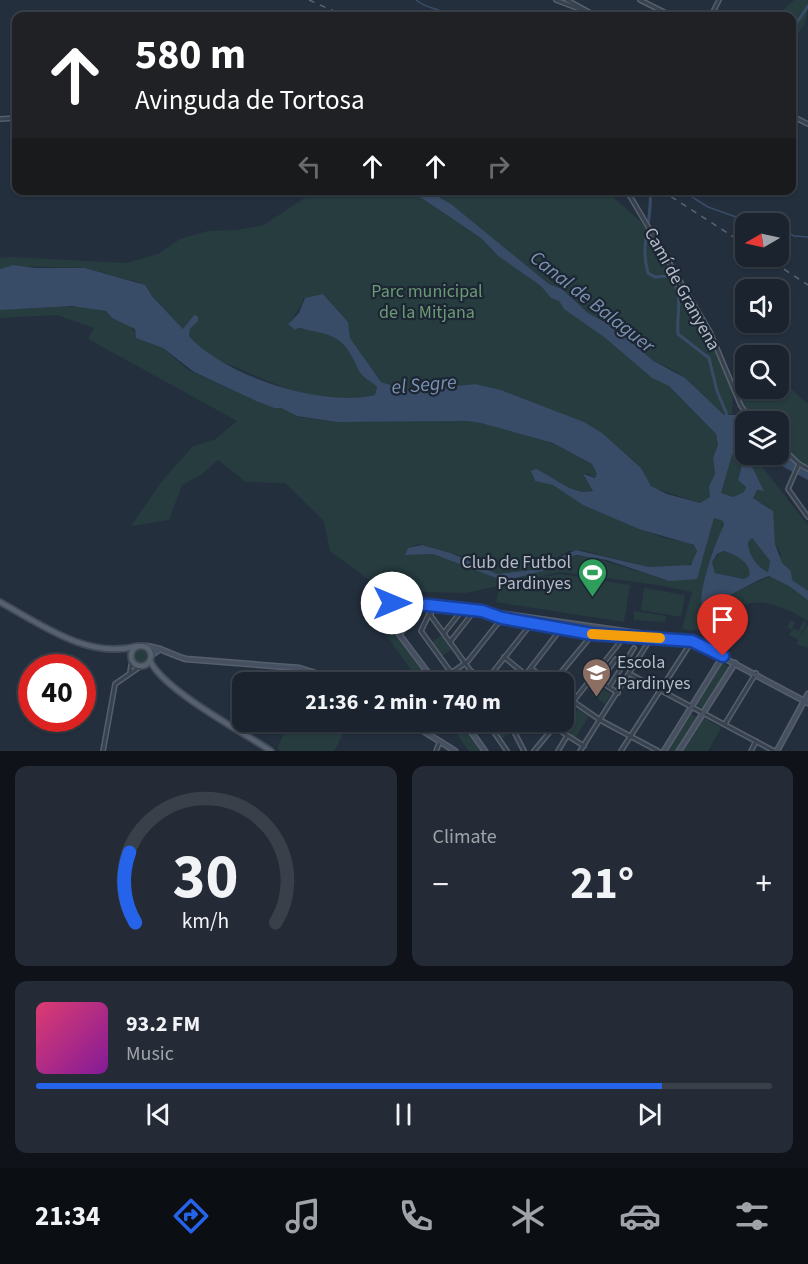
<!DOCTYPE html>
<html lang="en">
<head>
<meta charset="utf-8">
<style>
	:root { --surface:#1b232e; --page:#242b36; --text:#f1f3f6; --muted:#a0a4aa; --line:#39404a; --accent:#2563eb }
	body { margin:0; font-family:"Source Sans 3",sans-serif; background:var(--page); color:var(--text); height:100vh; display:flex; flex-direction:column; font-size:22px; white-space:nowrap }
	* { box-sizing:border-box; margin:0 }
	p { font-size:20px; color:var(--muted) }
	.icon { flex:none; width:33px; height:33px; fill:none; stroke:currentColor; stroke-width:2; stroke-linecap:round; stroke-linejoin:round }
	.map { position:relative; height:751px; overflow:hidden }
	.sheet { display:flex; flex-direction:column; gap:15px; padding:15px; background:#0f1319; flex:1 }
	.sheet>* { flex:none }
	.hud { position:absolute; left:12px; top:12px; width:784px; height:183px; border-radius:12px; box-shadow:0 2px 4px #0004,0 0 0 2px var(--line); background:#202124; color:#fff; overflow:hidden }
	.needle { width:39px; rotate:261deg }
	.buttons { position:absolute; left:735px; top:213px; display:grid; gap:12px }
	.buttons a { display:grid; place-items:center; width:54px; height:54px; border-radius:12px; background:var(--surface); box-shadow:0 2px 4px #0004,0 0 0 2px var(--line); font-size:30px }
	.speed { position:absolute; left:18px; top:654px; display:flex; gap:12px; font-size:30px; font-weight:700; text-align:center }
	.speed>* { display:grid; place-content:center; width:78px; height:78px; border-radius:50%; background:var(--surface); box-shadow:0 2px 4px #0004,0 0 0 2px var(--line); line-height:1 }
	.speed .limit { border:9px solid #d22; background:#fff; color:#111 }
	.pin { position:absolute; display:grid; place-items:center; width:51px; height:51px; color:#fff; margin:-62px -26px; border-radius:50% 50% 50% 0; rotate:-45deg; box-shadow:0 0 6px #0007 }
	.pin .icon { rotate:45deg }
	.me { position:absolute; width:66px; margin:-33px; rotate:90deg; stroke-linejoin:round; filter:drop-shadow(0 0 4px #0008) }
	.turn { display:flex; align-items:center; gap:21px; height:126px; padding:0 24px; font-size:27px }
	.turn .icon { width:78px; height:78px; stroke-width:2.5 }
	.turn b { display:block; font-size:42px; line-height:51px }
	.lanes { display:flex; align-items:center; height:57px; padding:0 24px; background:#0003; justify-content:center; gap:30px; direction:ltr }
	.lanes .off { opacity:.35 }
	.big { font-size:45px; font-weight:700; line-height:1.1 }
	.sheet .tile { flex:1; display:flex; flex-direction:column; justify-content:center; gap:9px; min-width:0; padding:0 21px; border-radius:12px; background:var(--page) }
	.sheet .dial { align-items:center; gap:0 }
	.dial svg { height:156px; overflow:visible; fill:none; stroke:var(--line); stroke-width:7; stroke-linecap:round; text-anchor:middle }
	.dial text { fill:var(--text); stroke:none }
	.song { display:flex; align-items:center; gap:18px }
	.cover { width:72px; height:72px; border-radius:9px; background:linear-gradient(135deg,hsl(340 70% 55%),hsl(290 70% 35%)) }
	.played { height:6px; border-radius:3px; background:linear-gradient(90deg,var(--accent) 85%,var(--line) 85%) }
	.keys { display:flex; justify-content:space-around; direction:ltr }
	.heat { display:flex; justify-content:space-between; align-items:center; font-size:33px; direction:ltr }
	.sheet .tiles { flex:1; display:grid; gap:15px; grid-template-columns:1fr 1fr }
	.tile:last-child { grid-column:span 2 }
	.trip { position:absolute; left:232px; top:672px; width:342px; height:60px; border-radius:12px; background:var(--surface); box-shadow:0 2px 4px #0004,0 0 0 2px var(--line); font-weight:700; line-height:60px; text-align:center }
	.tabs { display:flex; height:96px; justify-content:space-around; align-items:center; background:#0b0e12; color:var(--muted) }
	.tabs .icon { width:42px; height:42px }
	.tabs .selected { color:var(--accent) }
	.tabs b { font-size:27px; color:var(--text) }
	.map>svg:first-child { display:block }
	.green { fill:#263c3f }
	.water { fill:#394c67; fill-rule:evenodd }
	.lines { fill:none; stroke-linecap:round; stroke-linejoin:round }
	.stream { stroke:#394c67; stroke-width:1.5 }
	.canal { stroke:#394c67; stroke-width:3 }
	.street-casing { stroke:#565f6c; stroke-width:6 }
	.secondary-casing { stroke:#565f6c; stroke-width:7 }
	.primary-casing { stroke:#414a57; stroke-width:8 }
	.street { stroke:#38414e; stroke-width:3 }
	.secondary { stroke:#465061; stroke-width:4 }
	.primary { stroke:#56606e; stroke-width:4.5 }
	.rail { stroke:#5a6575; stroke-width:1.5; stroke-dasharray:6 6; stroke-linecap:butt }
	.route-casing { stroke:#184099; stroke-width:15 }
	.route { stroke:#2563eb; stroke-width:10 }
	.slow { stroke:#f59e0b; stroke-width:10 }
	.labels { text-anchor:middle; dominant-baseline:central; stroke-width:4.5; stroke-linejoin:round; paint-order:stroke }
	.street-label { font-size:18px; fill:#b4bcc9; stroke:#1d2633 }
	.park-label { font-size:18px; fill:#6b9a76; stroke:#1d2633 }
	.poi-label { font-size:18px; fill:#b4bcc9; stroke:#1d2633; text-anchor:end }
	.water-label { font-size:20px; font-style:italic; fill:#7c92b1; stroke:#1d2633 }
</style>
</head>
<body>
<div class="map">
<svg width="808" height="751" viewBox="0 0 808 751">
	<rect width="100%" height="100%" fill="#242f3e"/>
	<g class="green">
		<path d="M794 0H808C808 18 806 27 792 39V16H777Z"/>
		<path d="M315 191H411L481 238 498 256 541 286 551 298 559 301 563 307 604 337 652 378 669 386 716 434 718 442 713 458 715 475 709 486 711 496 700 503 654 488 648 483 641 468 600 432 584 422 501 390 475 384 445 387 434 382 419 391 412 392 381 382 350 338 348 322 323 294 303 299C301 311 292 315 289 325L296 330 300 327 318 330 342 340 351 352 360 373 377 387 375 395C326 407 281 388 238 368 229 364 217 362 209 356 202 350 195 342 189 336L190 329 198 321V316L194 315 183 329 141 283 85 268 9 266 0 269V258L11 257 126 263 158 254 180 239 208 231 238 230 264 225Z"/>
		<path d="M428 191H606L640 221 654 240 697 314 733 389 745 375 746 388H778L779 378 808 404V467L779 443 778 422 755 421 733 391 732 414 724 415 677 372 652 360 616 328 588 313 562 289 549 284 451 204Z"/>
		<path d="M30 306 86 307 106 311 112 318 130 326 136 334 163 348 188 370 256 401 274 408H281L299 417 337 422 470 421 483 423 555 444 592 464 597 474 595 478 587 473 583 476 594 490C575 496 558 481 543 473L532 477 535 481C541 483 548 482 553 485 587 506 625 524 662 537 673 541 690 540 697 549L694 562 686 566 649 567 581 550 569 551 532 570 497 574 453 553 419 544 408 548 405 555 433 554 504 581 543 571 570 556H589L669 581 703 558 714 518 723 521 724 525C717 542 697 590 702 608H707L721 598 771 576 781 554 775 544 770 508 753 498 755 491H763V488L750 462 742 464 738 477 746 487 744 492 733 497 721 493 732 455 745 449 746 454 753 455 808 525V621C728 571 726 640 682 629L692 592 658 585 560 572 466 593 384 591 330 551 324 521 285 483 246 482 218 460 201 475 182 485 169 520 131 526 162 481 193 446 214 440 237 421 88 339 94 328 57 315 0 318V310Z"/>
		<path d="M752 538 770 561 768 572C756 568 745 552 749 539Z"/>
		<path d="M720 552C733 551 753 562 749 576L744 579 715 573 712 562Z"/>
		<path d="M560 574 630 585 624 622 496 602 500 584Z"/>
		<path d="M644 588 685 595 681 617 641 610Z"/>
		<path d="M397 603 414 605 415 609 405 627 400 628 391 615Z"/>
		<path d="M634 611 666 616 665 622 634 620Z"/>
		<path d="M383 613 433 682H420L375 620Z"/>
		<path d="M791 620 795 622 792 629 799 630 803 621 807 623 803 631 800 630 802 632 800 637 808 624V648L796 644 799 640 789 635 792 630 787 627Z"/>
		<path d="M712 630 732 641 726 651 707 640Z"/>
		<path d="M442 635 452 649 441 657 431 643Z"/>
		<circle cx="141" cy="656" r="8"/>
		<path d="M722 663 729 667 703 709 697 704Z"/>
		<path d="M310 672 342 682H306Z"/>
		<path d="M598 686 611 694 605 704 592 695Z"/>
		<path d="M578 709 589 716 575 738 562 730Z"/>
		<path d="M690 713 697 717 676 751H667Z"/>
		<path d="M703 717 721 728 708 751H682Z"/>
		<path d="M290 722H349L334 751H281L277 748Z"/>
		<path d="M448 722H461L482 751H469Z"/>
		<path d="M491 722H501L510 733 501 739 489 723Z"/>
	</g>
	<g class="water">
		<path d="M411 191H428L451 204 549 284 562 289 588 313 616 328 652 360 685 378 724 415H738L745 423V449L732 455 721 493 733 497 744 492 746 487 738 480 742 464 750 462 764 491 757 490 753 498 773 511 775 544 782 563 791 571 792 580 808 591V600L789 586 769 576C757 579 709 608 702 608 697 592 716 541 724 525L723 521 714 518 697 579 669 581 607 560 577 555 568 557 543 571 504 581 433 554 405 555 408 548 422 545 451 553 497 574 532 570 576 550 649 567 691 565 697 551 694 545 639 529 583 505 553 485 535 481 531 471 536 469C554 477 573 496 593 491L583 474 595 478 597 474 592 464 553 443 481 423 468 421 337 422 297 416 281 408H274L256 401 194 372 163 348 136 338 135 329 112 318 106 311 72 306 0 310V269L13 265 35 268H85L145 285 152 296 183 329 194 315 198 316V321L190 329 189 336C224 376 323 408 375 395L377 387C372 382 362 377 359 371 345 340 340 336 307 330 301 328 300 326 295 330L288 324 299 313 305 298 323 294 348 322 350 338 381 382 412 392 438 382 446 387 475 384 501 390 584 422 602 433 641 468 651 486 667 494 700 503 710 497 709 486 715 474 713 458 718 444 716 434 669 386 652 378 604 337 564 309 559 301 551 298 541 286 498 256 481 238ZM752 538 770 561 768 572C757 568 748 554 748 542ZM723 551C734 553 753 564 749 576L744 579 715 573 712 562 717 554Z"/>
		<path d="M779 451 808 471V480L761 455 778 454Z"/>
	</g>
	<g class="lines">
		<g class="stream">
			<path d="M416 0C426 9 440 8 451 16"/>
			<path d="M681 190 708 207 756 224"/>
			<path d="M778 226 794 236 808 237"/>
		</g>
		<g class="canal">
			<path d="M792 30 808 6"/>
			<path d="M650 190C653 223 639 241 648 273L655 277 669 276C685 295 676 312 678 334L709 358 717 391 728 417"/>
		</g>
		<defs>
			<g id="street">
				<path d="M556 0 590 13"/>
				<path d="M567 0 596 16"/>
				<path d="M640 0 672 16"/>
				<path d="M711 16 719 0"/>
				<path d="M792 116 808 124"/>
				<path d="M0 119 16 118"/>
				<path d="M623 190 630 196 710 332 741 406 753 422"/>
				<path d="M630 196 632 190"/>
				<path d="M778 444 799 464 788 489 808 517"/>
				<path d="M799 464 808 469"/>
				<path d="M431 605V616L470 670 485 682"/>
				<path d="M430 612 421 631 458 682"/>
				<path d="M400 633 413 621 418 605"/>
				<path d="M444 633 463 609"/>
				<path d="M450 642 475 610"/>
				<path d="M504 657 526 675"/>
				<path d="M531 668 548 682"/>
				<path d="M130 672 132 660"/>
				<path d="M630 674 774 751"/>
				<path d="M593 677 618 693"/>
				<path d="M600 681 616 659 624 663"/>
				<path d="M439 682 468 661 502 618"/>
				<path d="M485 682 531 624"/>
				<path d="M520 682 560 630 563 622"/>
				<path d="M553 682 592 635V627"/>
				<path d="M609 687 634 648"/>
				<path d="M564 695 600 720 658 751"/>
				<path d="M564 713 624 637"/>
				<path d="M487 722 507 751"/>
				<path d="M509 722 524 751"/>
				<path d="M546 722 584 746"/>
				<path d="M725 724 756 673"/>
				<path d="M469 728 478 722"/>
				<path d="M514 732 523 722"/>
				<path d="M103 751 115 684 141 666"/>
				<path d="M436 751 440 741"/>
				<path d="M534 751 558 722"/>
				<path d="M558 751 567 736"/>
				<path d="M580 751 651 638"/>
				<path d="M621 751 692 641"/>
				<path d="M751 751 756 741"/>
			</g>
			<g id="secondary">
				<path d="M391 601 483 611"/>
				<path d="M391 601 382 597 378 606 435 682"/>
				<path d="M482 611 502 618 592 635 692 641 808 703"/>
				<path d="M490 612 658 636"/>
				<path d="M386 613 391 601"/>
				<path d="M146 646C161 647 171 655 186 659L299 668 345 682"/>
				<path d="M152 655 160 649"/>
				<path d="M409 722 455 751"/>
				<path d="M464 722 485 751"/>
				<path d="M664 751 723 656"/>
				<path d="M679 751 735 663"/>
				<path d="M777 751 808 694"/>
			</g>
			<g id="primary">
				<path d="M0 602C40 624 89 660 137 646"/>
				<circle cx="141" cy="656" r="10"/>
				<path d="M150 661C165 691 241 731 271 751"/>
			</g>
		</defs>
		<use href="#street" class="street-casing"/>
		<use href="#secondary" class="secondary-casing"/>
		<use href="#primary" class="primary-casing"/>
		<use href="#street" class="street"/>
		<use href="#secondary" class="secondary"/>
		<use href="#primary" class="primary"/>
		<g class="rail">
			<path d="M309 0 345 16"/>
			<path d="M661 190 746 245"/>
			<path d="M764 256 808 285"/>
		</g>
	</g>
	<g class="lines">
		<defs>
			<path id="route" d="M392 603 391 601 482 611 502 618 592 634 692 641 723 656"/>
		</defs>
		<use href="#route" class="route-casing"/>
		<use href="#route" class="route"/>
		<path class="slow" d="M592 634 660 638"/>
	</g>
	<defs>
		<symbol id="stadium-pin" viewBox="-11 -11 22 30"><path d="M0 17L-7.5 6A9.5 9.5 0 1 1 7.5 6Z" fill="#2e9e5b" stroke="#1d2633"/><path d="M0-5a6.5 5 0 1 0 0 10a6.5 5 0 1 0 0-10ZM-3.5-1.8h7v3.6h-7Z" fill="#fff"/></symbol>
		<symbol id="school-pin" viewBox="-11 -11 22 30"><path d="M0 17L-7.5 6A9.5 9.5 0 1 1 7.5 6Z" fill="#8d6e63" stroke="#1d2633"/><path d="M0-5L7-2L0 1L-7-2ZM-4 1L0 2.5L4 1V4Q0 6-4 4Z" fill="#fff"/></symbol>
	</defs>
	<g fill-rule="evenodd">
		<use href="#stadium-pin" x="576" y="556" width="33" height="45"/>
		<use href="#school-pin" x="580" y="656" width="33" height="45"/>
	</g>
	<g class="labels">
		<g class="street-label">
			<text transform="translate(682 289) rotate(61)">Camí de Granyena</text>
		</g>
		<g class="park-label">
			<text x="427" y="291">Parc municipal<tspan x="427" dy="21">de la Mitjana</tspan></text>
		</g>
		<g class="poi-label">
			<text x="571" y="562">Club de Futbol<tspan x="571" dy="21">Pardinyes</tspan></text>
			<text x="617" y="662" text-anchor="start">Escola<tspan x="617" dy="21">Pardinyes</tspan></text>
		</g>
		<g class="water-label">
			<text transform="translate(592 302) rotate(38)">Canal de Balaguer</text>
			<text transform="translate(424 385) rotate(-5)">el Segre</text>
		</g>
	</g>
</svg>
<div class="buttons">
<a><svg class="needle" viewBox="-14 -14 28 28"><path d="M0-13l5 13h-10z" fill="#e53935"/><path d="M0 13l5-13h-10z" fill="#a0a4aa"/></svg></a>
<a><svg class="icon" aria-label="sound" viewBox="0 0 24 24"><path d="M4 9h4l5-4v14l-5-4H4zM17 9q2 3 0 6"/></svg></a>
<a><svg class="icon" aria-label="search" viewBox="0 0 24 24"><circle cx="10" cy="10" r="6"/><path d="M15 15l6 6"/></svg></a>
<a><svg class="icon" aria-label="layers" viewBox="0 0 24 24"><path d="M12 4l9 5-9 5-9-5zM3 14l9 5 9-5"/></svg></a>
</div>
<div class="speed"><div class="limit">40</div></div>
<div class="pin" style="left:723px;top:656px;background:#d93025"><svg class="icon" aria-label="arrive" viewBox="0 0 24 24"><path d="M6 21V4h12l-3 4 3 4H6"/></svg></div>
<svg class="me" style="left:392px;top:603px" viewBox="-20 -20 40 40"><circle r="19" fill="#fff"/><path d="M0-13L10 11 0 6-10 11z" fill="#2563eb"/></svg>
<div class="trip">21:36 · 2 min · 740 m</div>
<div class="hud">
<div class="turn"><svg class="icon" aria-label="ahead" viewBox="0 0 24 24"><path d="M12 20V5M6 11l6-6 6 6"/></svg><div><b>580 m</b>Avinguda de Tortosa</div></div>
<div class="lanes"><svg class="icon off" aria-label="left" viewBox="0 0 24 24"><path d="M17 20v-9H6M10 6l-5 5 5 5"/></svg><svg class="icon" aria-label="ahead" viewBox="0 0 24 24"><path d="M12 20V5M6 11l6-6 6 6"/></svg><svg class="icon" aria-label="ahead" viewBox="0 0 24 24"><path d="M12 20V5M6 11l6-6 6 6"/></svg><svg class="icon off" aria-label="right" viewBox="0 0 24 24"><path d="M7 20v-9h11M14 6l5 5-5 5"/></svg></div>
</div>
</div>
<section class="sheet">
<div class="tiles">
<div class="tile dial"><svg viewBox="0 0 100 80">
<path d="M14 69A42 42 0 1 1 86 69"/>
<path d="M14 69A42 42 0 0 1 11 33" stroke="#2563eb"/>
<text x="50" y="56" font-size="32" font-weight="700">30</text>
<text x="50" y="72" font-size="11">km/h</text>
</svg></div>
<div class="tile"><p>Climate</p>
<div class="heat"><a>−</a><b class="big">21°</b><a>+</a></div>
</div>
<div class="tile">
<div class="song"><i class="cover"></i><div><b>93.2 FM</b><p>Music</p></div></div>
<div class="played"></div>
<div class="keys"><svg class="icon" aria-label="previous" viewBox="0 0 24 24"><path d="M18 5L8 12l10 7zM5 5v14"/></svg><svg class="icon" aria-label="pause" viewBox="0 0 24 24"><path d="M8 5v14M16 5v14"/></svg><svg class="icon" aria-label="next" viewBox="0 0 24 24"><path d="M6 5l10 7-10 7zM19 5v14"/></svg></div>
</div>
</div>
</section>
<nav class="tabs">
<b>21:34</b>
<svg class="icon selected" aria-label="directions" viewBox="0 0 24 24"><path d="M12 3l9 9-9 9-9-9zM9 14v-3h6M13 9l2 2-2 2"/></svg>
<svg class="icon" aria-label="music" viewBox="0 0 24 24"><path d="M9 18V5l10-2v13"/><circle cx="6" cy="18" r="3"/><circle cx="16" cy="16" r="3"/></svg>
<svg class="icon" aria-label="phone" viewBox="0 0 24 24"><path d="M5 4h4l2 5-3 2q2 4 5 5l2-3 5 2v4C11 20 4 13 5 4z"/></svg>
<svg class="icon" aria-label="climate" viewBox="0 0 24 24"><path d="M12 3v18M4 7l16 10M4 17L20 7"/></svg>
<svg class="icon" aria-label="car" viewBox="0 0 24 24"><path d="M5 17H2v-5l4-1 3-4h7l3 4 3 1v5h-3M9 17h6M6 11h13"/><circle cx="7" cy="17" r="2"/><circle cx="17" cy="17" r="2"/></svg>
<svg class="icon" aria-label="filters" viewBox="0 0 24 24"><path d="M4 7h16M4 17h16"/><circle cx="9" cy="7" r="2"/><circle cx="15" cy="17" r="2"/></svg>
</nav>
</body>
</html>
